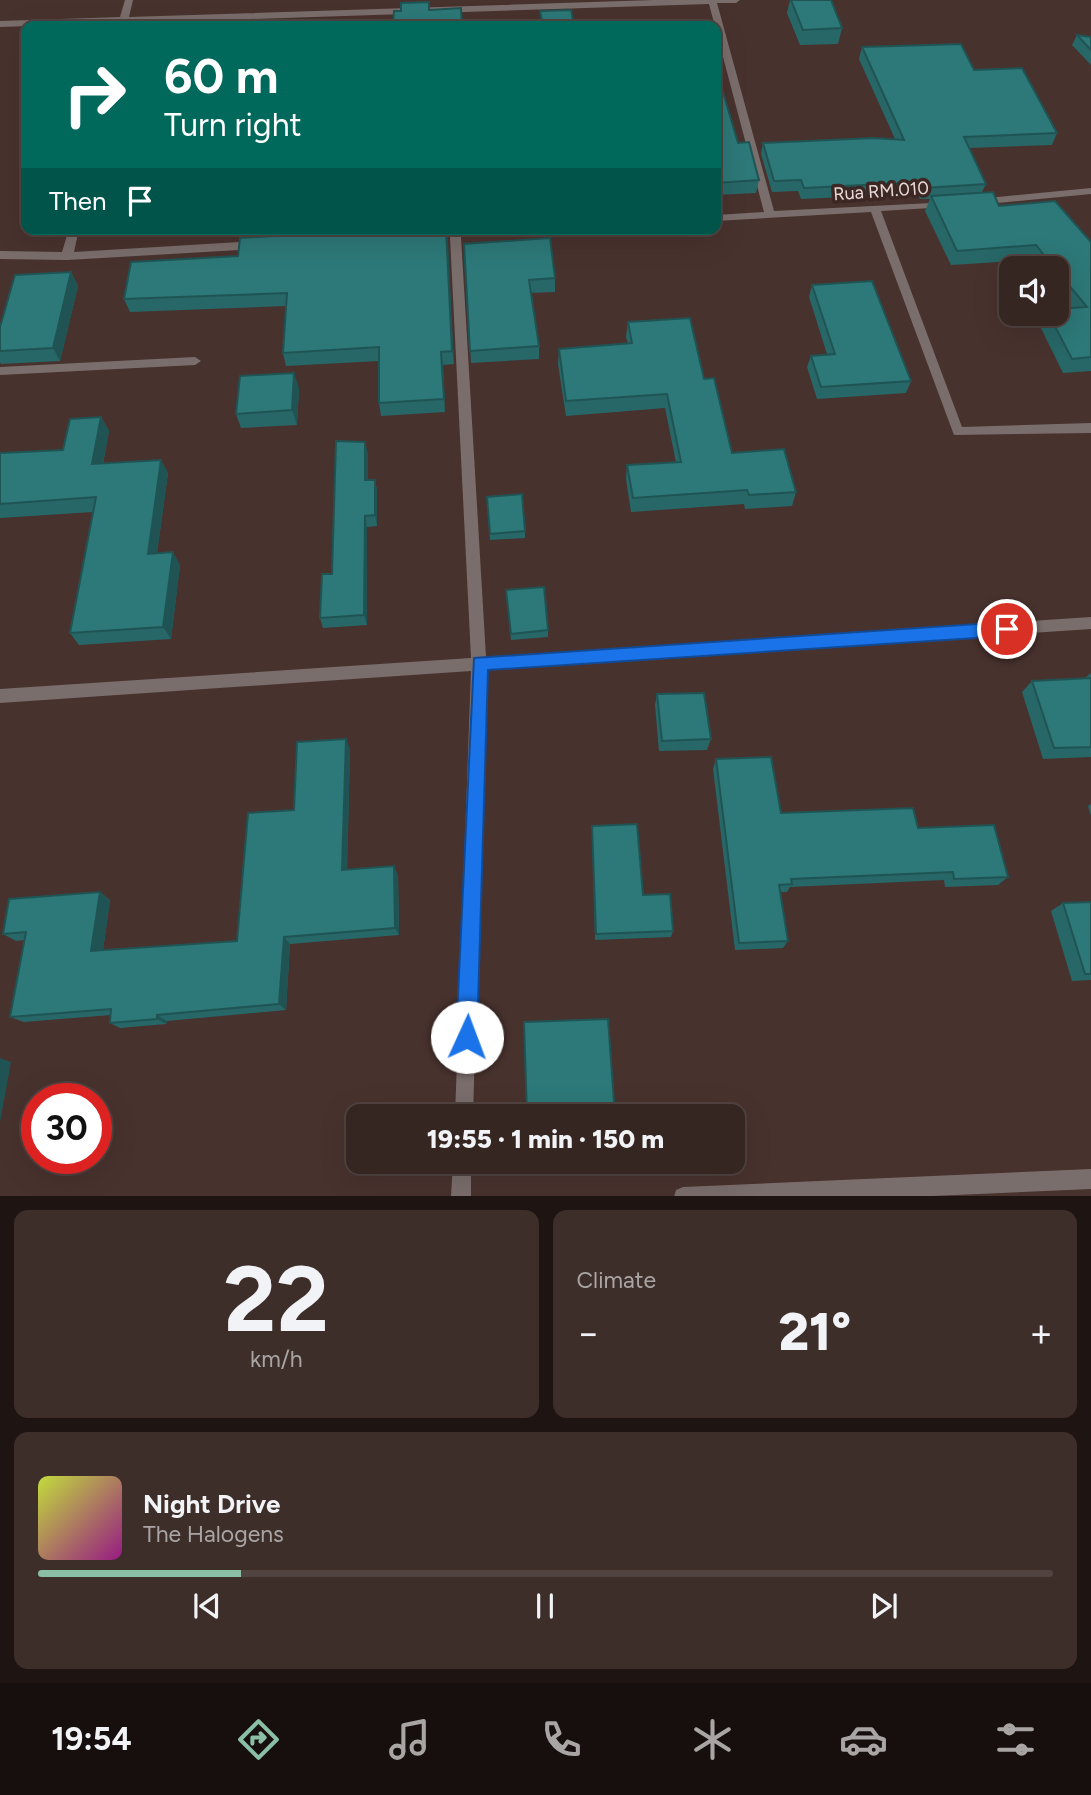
<!DOCTYPE html>
<html lang="en">
<head>
<meta charset="utf-8">
<style>
	:root { --surface:#362622; --page:#3d2e2a; --text:#f1f3f6; --muted:#aaa5a5; --line:#504340; --accent:#8abfa5 }
	body { margin:0; font-family:Figtree,sans-serif; background:var(--page); color:var(--text); height:100vh; display:flex; flex-direction:column; font-size:26px; white-space:nowrap }
	* { box-sizing:border-box; margin:0 }
	p { font-size:23px; color:var(--muted) }
	.icon { flex:none; width:38px; height:38px; fill:none; stroke:currentColor; stroke-width:2; stroke-linecap:round; stroke-linejoin:round }
	.map { position:relative; height:1196px; overflow:hidden }
	.panel { display:flex; flex-direction:column; gap:14px; padding:14px; background:#1e1513; flex:1 }
	.panel>* { flex:none }
	.guide { position:absolute; left:21px; top:21px; width:700px; height:214px; border-radius:14px; box-shadow:0 7px 28px #0002,0 0 0 2px var(--line); background:#00695c; color:#fff; overflow:hidden }
	.fabs { position:absolute; left:999px; top:256px; display:grid; gap:14px }
	.fabs a { display:grid; place-items:center; width:70px; height:70px; border-radius:14px; background:var(--surface); box-shadow:0 7px 28px #0002,0 0 0 2px var(--line); font-size:35px }
	.speed { position:absolute; left:21px; top:1083px; display:flex; gap:14px; font-size:35px; font-weight:700; text-align:center }
	.speed>* { display:grid; place-content:center; width:91px; height:91px; border-radius:50%; background:var(--surface); box-shadow:0 7px 28px #0002,0 0 0 2px var(--line); line-height:1 }
	.speed .limit { border:10px solid #d22; background:#fff; color:#111 }
	.pin { position:absolute; display:grid; place-items:center; width:60px; height:60px; color:#fff; margin:-30px; border:4px solid #fff; border-radius:50%; box-shadow:0 2px 7px #0007 }
	.me { position:absolute; width:77px; margin:-38px; rotate:2deg; stroke-linejoin:round; filter:drop-shadow(0 0 5px #0008) }
	.turn { display:flex; align-items:center; gap:24px; height:147px; padding:0 28px; font-size:32px }
	.turn .icon { width:91px; height:91px; stroke-width:2.5 }
	.turn b { display:block; font-size:49px; line-height:60px }
	.then { display:flex; align-items:center; height:66px; padding:0 28px; background:#0003; gap:14px; font-size:26px }
	.big { font-size:52px; font-weight:800; line-height:1.1 }
	.panel .widget { flex:1; display:flex; flex-direction:column; justify-content:center; gap:10px; min-width:0; padding:0 24px; border-radius:14px; background:var(--page) }
	.panel .dial { align-items:center; gap:0 }
	.dial b { font-size:91px; line-height:1 }
	.song { display:flex; align-items:center; gap:21px }
	.cover { width:84px; height:84px; border-radius:10px; background:linear-gradient(135deg,hsl(70 70% 55%),hsl(310 70% 35%)) }
	.played { height:7px; border-radius:4px; background:linear-gradient(90deg,var(--accent) 20%,var(--line) 20%) }
	.keys { display:flex; justify-content:space-around; direction:ltr }
	.heat { display:flex; justify-content:space-between; align-items:center; font-size:38px; direction:ltr }
	.panel .tiles { flex:1; display:grid; gap:14px; grid-template-columns:1fr 1fr }
	.widget:last-child { grid-column:span 2 }
	.trip { position:absolute; left:346px; top:1104px; width:399px; height:70px; border-radius:14px; background:var(--surface); box-shadow:0 7px 28px #0002,0 0 0 2px var(--line); font-weight:800; line-height:70px; text-align:center }
	.menu { display:flex; height:112px; justify-content:space-around; align-items:center; background:#160f0e; color:var(--muted) }
	.menu .icon { width:49px; height:49px }
	.menu .selected { color:var(--accent) }
	.menu b { font-size:32px; color:var(--text) }
	.map>svg:first-child { display:block }
	.lines { fill:none; stroke-linecap:round; stroke-linejoin:round }
	.minor { fill:#7a6e6c; fill-rule:evenodd }
	.wall { fill:#276767 }
	.shaded-wall { fill:#205454 }
	.building { fill:#2d7878; stroke:#205454; stroke-width:2 }
	.route { fill:#1a73e8; stroke:#114b97; stroke-width:2 }
	.labels { text-anchor:middle; dominant-baseline:central; stroke-width:7; stroke-linejoin:round; paint-order:stroke }
	.far-street-label { font-size:18px; fill:#e9dad7; stroke:#3d2724 }
</style>
</head>
<body>
<div class="map">
<svg width="1091" height="1197" viewBox="0 0 1091 1197">
	<rect width="100%" height="100%" fill="#48322e"/>
	<g class="lines">
		<g class="minor">
			<path d="M125 0H133L129 17 654 0H740L736 3H717L774 211 951 202V206L947 207 881 211 962 427 1091 423V433L954 435 871 212 716 221V215L764 212 709 4 128 23 127 26H119V23L0 27V21L120 17Z"/>
			<path d="M1091 188V194L977 205 972 202 977 199Z"/>
			<path d="M69 229H79L74 252 257 241 262 245 257 249 67 260 0 259V251L62 252Z"/>
			<path d="M455 229H532L527 233 461 237 486 657 1091 617V629L486 670 473 1116H455L471 671 0 703V689L471 658 450 237 443 234 444 231Z"/>
			<path d="M195 357 201 361 195 365 0 375V367Z"/>
			<path d="M453 1162H471V1197H451Z"/>
			<path d="M1091 1169V1189L910 1197H674L676 1190 683 1187Z"/>
		</g>
	</g>
	<g class="wall">
		<path d="M790 0H831L842 28 838 44 800 45 787 13Z"/>
		<path d="M1077 35 1091 37V65L1072 45Z"/>
		<path d="M862 47 974 70 1057 133 1052 145 969 148 986 184 982 192 999 206 1091 242V371L1063 373 1039 324 1045 313H1057L1068 308 1057 295V268H1034L1028 260 951 265 925 211 930 199H920L917 194 801 199 798 191 772 192 761 154 763 143 895 139 859 59Z"/>
		<path d="M716 68 738 143 759 180 756 193 716 195Z"/>
		<path d="M243 229H446L454 364 443 365 445 412 381 416 379 403V361L286 366 283 353 286 306 130 312 124 299 238 256 246 238Z"/>
		<path d="M464 244 555 278V292L531 293 539 346V359L471 363Z"/>
		<path d="M71 272 78 286 60 361 1 364 0 362V327Z"/>
		<path d="M812 285 911 381 906 393 817 399 807 367 811 356 827 354 809 297Z"/>
		<path d="M628 322 704 379 732 453 796 492 792 506 745 509 744 504 631 512 626 479 627 465 676 462 665 408 566 416 558 364 559 349 628 344 626 337Z"/>
		<path d="M299 388 297 425 241 428 236 414Z"/>
		<path d="M101 417 109 431 103 464 161 460 168 473 157 553 180 565 171 639 79 645 70 633 93 512 0 518V453L63 450Z"/>
		<path d="M368 453V480H375L377 491V526L367 527V625L323 628 320 618Z"/>
		<path d="M487 497 525 531V538L490 540Z"/>
		<path d="M506 590 548 630V637L511 640Z"/>
		<path d="M1091 673V757L1043 759 1022 692 1032 681 1085 678Z"/>
		<path d="M657 694 711 739 707 750 659 751 655 705Z"/>
		<path d="M350 749 347 870 398 875 399 935 290 944 286 1010 167 1021 166 1024 120 1028 110 1023 111 1015 24 1022 10 1017 24 940 16 941 3 934 100 892 110 900 103 950 237 941 294 810Z"/>
		<path d="M716 759 781 813 918 828 1008 877 998 885 945 887 944 880 790 887 787 892H780L788 941 783 948 735 950 713 769Z"/>
		<path d="M1091 804V816L1088 806Z"/>
		<path d="M592 826 643 895 673 931 671 937 595 940 592 833Z"/>
		<path d="M1091 902V980L1072 981 1051 911 1063 903Z"/>
		<path d="M375 1162H427V1167L377 1171 375 1170Z"/>
	</g>
	<g class="shaded-wall">
		<path d="M446 229 448 240 454 364 452 351Z"/>
		<path d="M71 272 78 286 60 361 53 348Z"/>
		<path d="M441 352 443 365 445 412 444 399Z"/>
		<path d="M294 373 299 388 297 425 292 410Z"/>
		<path d="M101 417 109 431 100 478 92 464Z"/>
		<path d="M365 442 368 453V491L365 480Z"/>
		<path d="M161 460 168 473 155 567 148 554Z"/>
		<path d="M375 480 377 491V526L375 515Z"/>
		<path d="M365 516 367 527V625L364 615Z"/>
		<path d="M173 552 180 565 171 639 163 627Z"/>
		<path d="M346 739 350 749 347 879 342 870Z"/>
		<path d="M394 866 398 875 399 935 395 928Z"/>
		<path d="M100 892 110 900 102 958 91 951Z"/>
		<path d="M284 937 290 944 286 1010 279 1004Z"/>
		<path d="M157 1015 167 1021 166 1024 157 1019Z"/>
		<path d="M0 1058 11 1062 0 1122Z"/>
	</g>
	<g class="building">
		<path d="M791 0H831L842 28 803 30Z"/>
		<path d="M429 2V10L461 8 462 26H393L394 11H401V3Z"/>
		<path d="M571 10 574 26H543L540 11Z"/>
		<path d="M1077 35 1091 37V50Z"/>
		<path d="M961 44 974 70 1022 68 1057 133 964 137 986 184 924 188 922 182 804 188 801 180 774 181 763 143 873 138 904 140 862 47Z"/>
		<path d="M716 68 738 143 749 142 759 180 716 183Z"/>
		<path d="M993 192 999 206 1055 201 1091 242V357L1072 359 1048 313H1057V309L1087 307 1057 271V268H1054L1036 245 957 251 931 196Z"/>
		<path d="M393 229H446L452 351 441 352 444 399 379 403V347L283 353 287 293 124 299 131 262 238 256 240 238Z"/>
		<path d="M550 238 555 278 529 280 539 346 470 351 464 244Z"/>
		<path d="M71 272 53 348 0 351V327L15 275Z"/>
		<path d="M872 281 911 381 821 387 811 356 835 354 812 285Z"/>
		<path d="M690 318 704 379 714 378 732 453 784 449 796 492 749 495 747 490 633 498 627 465 681 462 667 394 566 401 559 349 632 343 628 322Z"/>
		<path d="M294 373 292 410 236 414 240 376Z"/>
		<path d="M101 417 92 464 161 460 148 554 173 552 163 627 70 633 96 497 0 504V453L63 450 70 419Z"/>
		<path d="M336 441 365 442V480H375V515L365 516 364 615 320 618 322 574H332Z"/>
		<path d="M522 494 525 531 490 534 487 497Z"/>
		<path d="M544 587 548 630 511 634 506 590Z"/>
		<path d="M1091 678V747L1054 748 1032 681Z"/>
		<path d="M704 693 711 739 662 741 657 694Z"/>
		<path d="M346 739 342 870 394 866 395 928 284 937 279 1004 157 1015V1019L110 1023 111 1009 10 1017 26 932 3 934 9 899 100 892 91 951 237 941 248 813 294 810 297 742Z"/>
		<path d="M771 757 781 813 913 808 918 828 994 825 1008 877 954 879 953 872 791 879 792 884 779 885 788 941 739 943 716 759Z"/>
		<path d="M637 824 643 895 670 894 673 931 596 934 592 826Z"/>
		<path d="M1091 902V974H1085L1063 903Z"/>
		<path d="M608 1019 615 1116H527L524 1022Z"/>
		<path d="M375 1162H425V1166L375 1170Z"/>
	</g>
	<path class="route" d="M1007 622 1015 629 1007 636 488 670 477 1037 474 1044 467 1047 459 1044 456 1037 474 658Z"/>
	<g class="labels">
		<g class="far-street-label">
			<text transform="translate(881 191) rotate(-4)">Rua RM.010</text>
		</g>
	</g>
</svg>
<div class="fabs">
<a><svg class="icon" aria-label="sound" viewBox="0 0 24 24"><path d="M4 9h4l5-4v14l-5-4H4zM17 9q2 3 0 6"/></svg></a>
</div>
<div class="speed"><div class="limit">30</div></div>
<div class="pin" style="left:1007px;top:629px;background:#d93025"><svg class="icon" aria-label="arrive" viewBox="0 0 24 24"><path d="M6 21V4h12l-3 4 3 4H6"/></svg></div>
<svg class="me" style="left:467px;top:1037px" viewBox="-20 -20 40 40"><circle r="19" fill="#fff"/><path d="M0-13L10 11 0 6-10 11z" fill="#1a73e8"/></svg>
<div class="trip">19:55 · 1 min · 150 m</div>
<div class="guide">
<div class="turn"><svg class="icon" aria-label="right" viewBox="0 0 24 24"><path d="M7 20v-9h11M14 6l5 5-5 5"/></svg><div><b>60 m</b>Turn right</div></div>
<div class="then">Then<svg class="icon" aria-label="arrive" viewBox="0 0 24 24"><path d="M6 21V4h12l-3 4 3 4H6"/></svg></div>
</div>
</div>
<section class="panel">
<div class="tiles">
<div class="widget dial"><b>22</b><p>km/h</p></div>
<div class="widget"><p>Climate</p>
<div class="heat"><a>−</a><b class="big">21°</b><a>+</a></div>
</div>
<div class="widget">
<div class="song"><i class="cover"></i><div><b>Night Drive</b><p>The Halogens</p></div></div>
<div class="played"></div>
<div class="keys"><svg class="icon" aria-label="previous" viewBox="0 0 24 24"><path d="M18 5L8 12l10 7zM5 5v14"/></svg><svg class="icon" aria-label="pause" viewBox="0 0 24 24"><path d="M8 5v14M16 5v14"/></svg><svg class="icon" aria-label="next" viewBox="0 0 24 24"><path d="M6 5l10 7-10 7zM19 5v14"/></svg></div>
</div>
</div>
</section>
<nav class="menu">
<b>19:54</b>
<svg class="icon selected" aria-label="directions" viewBox="0 0 24 24"><path d="M12 3l9 9-9 9-9-9zM9 14v-3h6M13 9l2 2-2 2"/></svg>
<svg class="icon" aria-label="music" viewBox="0 0 24 24"><path d="M9 18V5l10-2v13"/><circle cx="6" cy="18" r="3"/><circle cx="16" cy="16" r="3"/></svg>
<svg class="icon" aria-label="phone" viewBox="0 0 24 24"><path d="M5 4h4l2 5-3 2q2 4 5 5l2-3 5 2v4C11 20 4 13 5 4z"/></svg>
<svg class="icon" aria-label="climate" viewBox="0 0 24 24"><path d="M12 3v18M4 7l16 10M4 17L20 7"/></svg>
<svg class="icon" aria-label="car" viewBox="0 0 24 24"><path d="M5 17H2v-5l4-1 3-4h7l3 4 3 1v5h-3M9 17h6M6 11h13"/><circle cx="7" cy="17" r="2"/><circle cx="17" cy="17" r="2"/></svg>
<svg class="icon" aria-label="filters" viewBox="0 0 24 24"><path d="M4 7h16M4 17h16"/><circle cx="9" cy="7" r="2"/><circle cx="15" cy="17" r="2"/></svg>
</nav>
</body>
</html>
